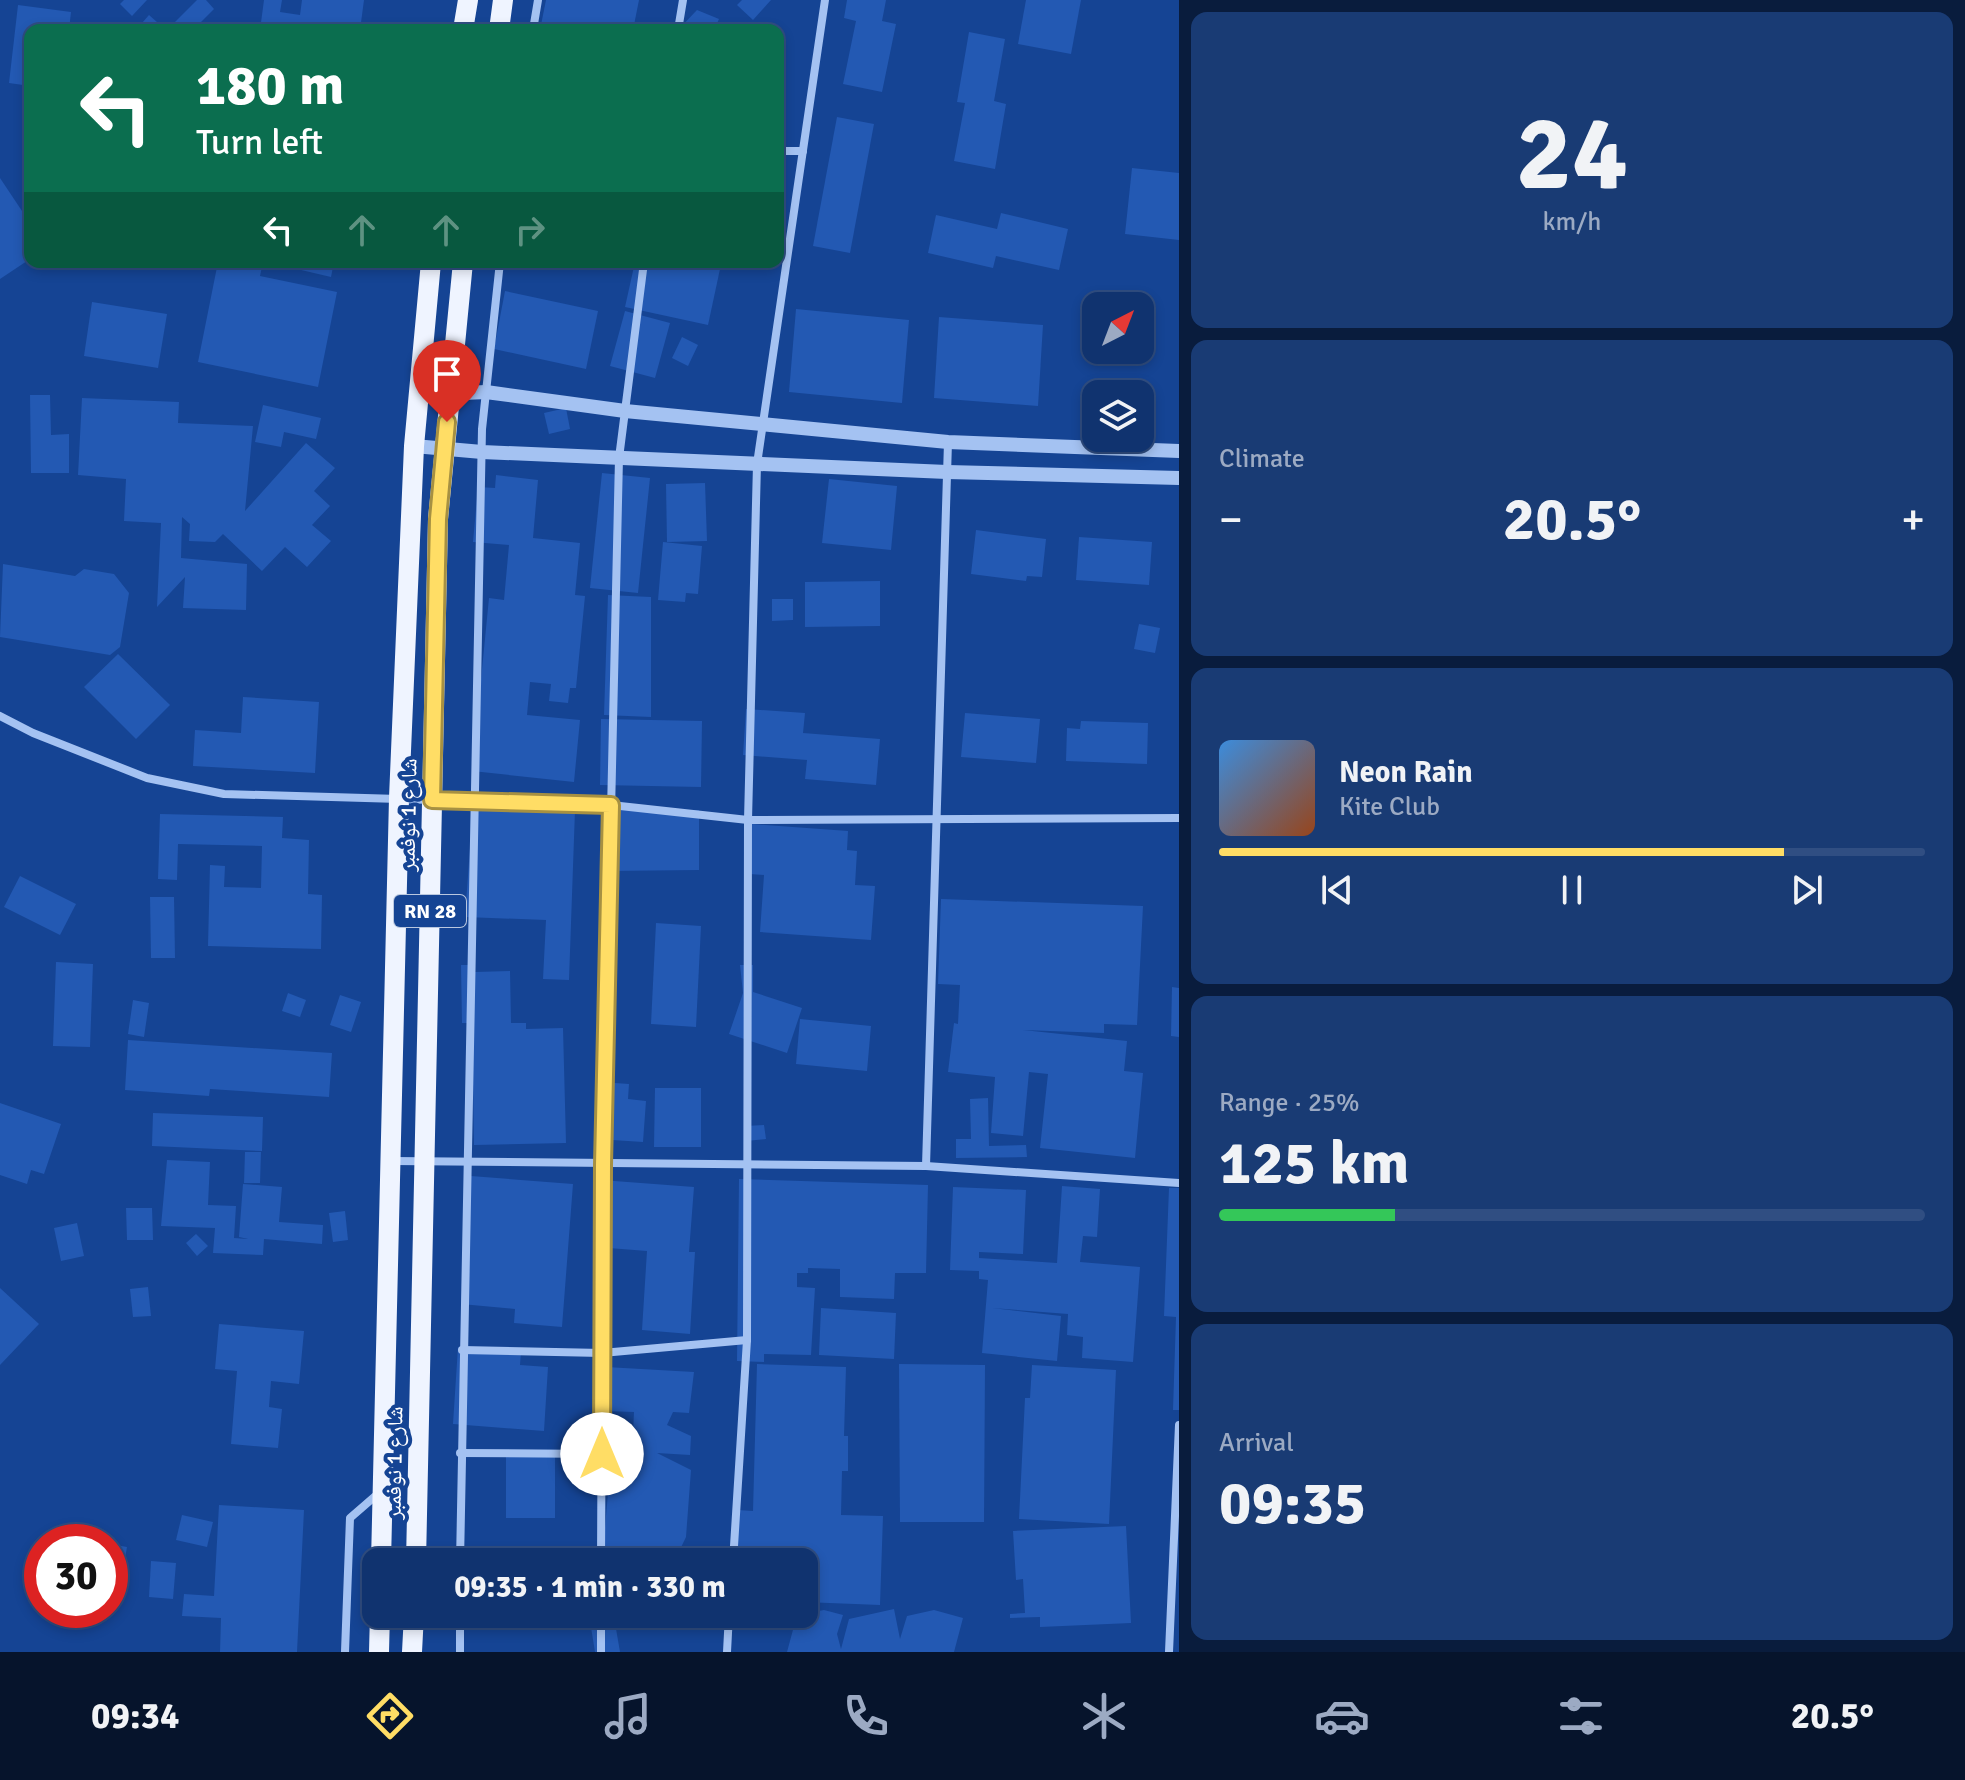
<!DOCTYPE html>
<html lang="en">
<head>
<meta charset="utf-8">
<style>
	:root { --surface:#10336f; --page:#193b74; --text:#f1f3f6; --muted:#9caac3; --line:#304e82; --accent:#ffdd65 }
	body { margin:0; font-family:Signika,"Noto Naskh Arabic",sans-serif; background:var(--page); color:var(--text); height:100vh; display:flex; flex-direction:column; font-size:30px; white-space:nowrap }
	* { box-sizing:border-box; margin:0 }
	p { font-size:26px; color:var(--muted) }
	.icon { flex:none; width:44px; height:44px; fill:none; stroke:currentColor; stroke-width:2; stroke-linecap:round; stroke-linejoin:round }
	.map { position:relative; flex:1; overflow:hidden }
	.sheet { display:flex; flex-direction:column; gap:12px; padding:12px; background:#091c3d; width:786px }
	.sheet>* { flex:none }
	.banner { position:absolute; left:24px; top:24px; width:760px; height:244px; border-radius:16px; box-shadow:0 4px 12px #0003,0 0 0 2px var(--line); background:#0b6e4f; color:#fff; overflow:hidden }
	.needle { width:52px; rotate:42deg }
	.fabs { position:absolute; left:1082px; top:292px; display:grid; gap:16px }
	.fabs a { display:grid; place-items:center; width:72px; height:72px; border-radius:16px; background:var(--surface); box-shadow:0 4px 12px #0003,0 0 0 2px var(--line); font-size:40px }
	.speed { position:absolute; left:24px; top:1524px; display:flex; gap:16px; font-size:40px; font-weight:700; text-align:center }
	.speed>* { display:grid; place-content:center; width:104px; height:104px; border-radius:50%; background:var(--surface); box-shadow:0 4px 12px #0003,0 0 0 2px var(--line); line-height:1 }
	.speed .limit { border:12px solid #d22; background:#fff; color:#111 }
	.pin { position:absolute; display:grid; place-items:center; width:68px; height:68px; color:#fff; margin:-82px -34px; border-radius:50% 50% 50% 0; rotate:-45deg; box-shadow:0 0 8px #0007 }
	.pin .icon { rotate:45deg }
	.me { position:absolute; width:88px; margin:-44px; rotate:0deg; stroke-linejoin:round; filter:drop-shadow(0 0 6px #0008) }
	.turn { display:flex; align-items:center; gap:28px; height:168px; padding:0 40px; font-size:36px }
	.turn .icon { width:104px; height:104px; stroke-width:2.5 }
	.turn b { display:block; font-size:56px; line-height:68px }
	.lanes { display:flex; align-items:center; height:76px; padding:0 40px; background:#0003; justify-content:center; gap:40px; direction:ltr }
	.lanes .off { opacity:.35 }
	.big { font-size:60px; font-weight:700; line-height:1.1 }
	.sheet .tile { flex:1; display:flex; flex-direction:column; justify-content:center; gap:12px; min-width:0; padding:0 28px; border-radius:16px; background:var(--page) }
	.sheet .dial { align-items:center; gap:0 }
	.dial b { font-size:104px; line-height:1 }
	.song { display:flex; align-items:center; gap:24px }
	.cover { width:96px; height:96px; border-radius:12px; background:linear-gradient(135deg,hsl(210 70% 55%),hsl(20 70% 35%)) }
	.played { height:8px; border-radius:4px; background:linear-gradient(90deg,var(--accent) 80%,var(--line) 80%) }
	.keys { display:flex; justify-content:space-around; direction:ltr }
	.heat { display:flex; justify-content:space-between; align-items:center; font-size:44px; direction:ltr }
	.charge { height:12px; border-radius:6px; background:linear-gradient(90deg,#34c759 25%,var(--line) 0) }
	.trip { position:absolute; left:362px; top:1548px; width:456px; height:80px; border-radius:16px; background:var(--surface); box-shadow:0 4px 12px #0003,0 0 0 2px var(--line); font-weight:700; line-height:80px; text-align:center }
	.menu { display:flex; height:128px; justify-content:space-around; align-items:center; background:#06142c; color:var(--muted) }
	.menu .icon { width:56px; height:56px }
	.menu .on { color:var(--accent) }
	.menu b { font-size:36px; color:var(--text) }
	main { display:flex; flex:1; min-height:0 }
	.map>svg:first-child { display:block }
	.building { fill:#2359b3 }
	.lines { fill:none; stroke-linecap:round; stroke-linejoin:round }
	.minor { stroke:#a4c2f2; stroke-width:8 }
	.tertiary { stroke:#a4c2f2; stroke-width:14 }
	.primary { stroke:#eff4ff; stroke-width:20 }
	.route-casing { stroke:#a69042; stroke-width:20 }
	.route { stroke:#ffdd65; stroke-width:14 }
	.labels { text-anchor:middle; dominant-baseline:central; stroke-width:8; stroke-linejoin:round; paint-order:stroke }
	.shield { fill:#154494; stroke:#b9c7df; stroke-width:2 }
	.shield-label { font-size:20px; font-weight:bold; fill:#fff }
	.street-label { font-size:22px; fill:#fff; stroke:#154494 }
</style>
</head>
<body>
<main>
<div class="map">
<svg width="1179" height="1652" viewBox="0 0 1179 1652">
	<rect width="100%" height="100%" fill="#154494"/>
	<g class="building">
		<path d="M124 0H147L132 16 120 4Z"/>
		<path d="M197 0H206L214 9 196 27 198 30H167Z"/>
		<path d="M264 0H282L280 12 300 15 302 0H364L360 30H260Z"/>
		<path d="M546 0H639L633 30H540Z"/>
		<path d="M742 0H771L753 20 737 5Z"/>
		<path d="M847 0H886L882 21 896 24 882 92 843 84 856 21 844 18Z"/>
		<path d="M1026 0H1081L1071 54 1018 44Z"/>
		<path d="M18 5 71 12 69 30H30V86L9 83Z"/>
		<path d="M697 10 719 19 714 30H678Z"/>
		<path d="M149 15 166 30H151L142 23Z"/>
		<path d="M969 32 1005 39 994 101 1006 104 995 169 954 161 965 103 957 102Z"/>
		<path d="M837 117 874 124 850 253 813 246Z"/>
		<path d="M1132 168 1179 173V240L1125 234Z"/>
		<path d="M0 178 30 223V259L0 279Z"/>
		<path d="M1001 213 1068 229 1059 270 996 256 993 268 928 253 936 215 997 229Z"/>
		<path d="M218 262H263L260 276 337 292 318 387 198 362Z"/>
		<path d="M267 262H334L331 277Z"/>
		<path d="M635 262H690L720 269 708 325 625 307Z"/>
		<path d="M505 291 598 311 586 369 494 349Z"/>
		<path d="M92 302 167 314 158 368 84 356Z"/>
		<path d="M796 309 909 320 902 403 789 392Z"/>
		<path d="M625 311 670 323 655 378 610 366Z"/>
		<path d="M939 317 1043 325 1038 406 934 398Z"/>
		<path d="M682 337 698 345 688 366 672 358Z"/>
		<path d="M30 395H50L51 435 69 434V473H31Z"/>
		<path d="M82 398 179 402 178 423 253 426 245 511 306 443 335 468 314 491 330 506 312 525 331 541 307 567 285 547 262 571 223 534 215 542 189 541 190 524 182 517 181 558 247 564 246 610 183 608 185 577 157 607 161 523 124 521 126 479 78 475Z"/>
		<path d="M263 405 321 418 316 439 284 432 281 447 255 442Z"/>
		<path d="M566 408 570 429 549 434 544 413Z"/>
		<path d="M602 473 650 478 638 593 590 588Z"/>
		<path d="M496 475 538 480 533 538 580 543 575 595 585 596 576 688H570L568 703 549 701 551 684 530 682 527 715 580 720 574 782 472 771 489 598 504 600 509 545 473 542 478 487 495 488Z"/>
		<path d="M829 479 897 486 891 550 822 543Z"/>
		<path d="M705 483 707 541 667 542 666 484Z"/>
		<path d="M976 530 1046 539 1042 577 1027 576 1026 581 971 574Z"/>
		<path d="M1079 537 1152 542 1149 585 1076 580Z"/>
		<path d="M663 542 702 546 698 594 686 593 685 602 658 600Z"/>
		<path d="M3 564 75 576 84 569 114 574 129 593 120 647 110 655 0 637Z"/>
		<path d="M880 581V626L805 627V582Z"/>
		<path d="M608 595 651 597V717L604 715Z"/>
		<path d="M772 599H793V620L772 621Z"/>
		<path d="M1139 624 1160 628 1155 653 1134 649Z"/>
		<path d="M118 654 170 705 136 739 84 687Z"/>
		<path d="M243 697 319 702 315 773 193 766 195 730 241 733Z"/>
		<path d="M746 709 805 713 803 733 880 739 876 785 805 779 807 760 743 755Z"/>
		<path d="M965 713 1040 719 1036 763 961 757Z"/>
		<path d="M601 719 702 721 701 787 600 785Z"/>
		<path d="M1081 721 1148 723 1147 764 1066 761 1067 728 1080 729Z"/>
		<path d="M473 806 575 810 569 980 543 979 546 920 465 917Z"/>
		<path d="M605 810H699V870L605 871Z"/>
		<path d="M160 814 283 817 282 838 309 840 308 894 322 895 321 949 208 946 210 865 225 866 224 887 261 888 262 846 178 844 177 880 158 879Z"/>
		<path d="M752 824 848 831 847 850 857 851 855 885 875 886 871 940 760 932 764 875 749 874Z"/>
		<path d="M20 876 76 904 60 935 4 907Z"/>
		<path d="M150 897H174L175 958H151Z"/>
		<path d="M941 899 1143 906 1137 1025 1104 1024V1033L1023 1030 1127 1041 1124 1071 1143 1073 1135 1158 1040 1148 1048 1074 1029 1072 1023 1136 991 1133 995 1077 948 1072 954 1023 958 1024 960 985 938 984Z"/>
		<path d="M656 923 701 926 696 1027 651 1024Z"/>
		<path d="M56 962 93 964 90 1047 53 1046Z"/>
		<path d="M461 965H475V972L510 971 511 1023H526V1029L563 1028 566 1143 474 1145 472 1023H462Z"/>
		<path d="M740 965H753V992L802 1008 787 1053 729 1034 743 993Z"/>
		<path d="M1172 987 1179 988V1037L1171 1036Z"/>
		<path d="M288 993 306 1000 300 1017 282 1011Z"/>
		<path d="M340 995 361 1002 351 1032 330 1025Z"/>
		<path d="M133 1000 149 1003 144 1037 128 1034Z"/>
		<path d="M800 1019 871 1026 867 1071 796 1064Z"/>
		<path d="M128 1040 332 1053 329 1097 210 1089 209 1096 125 1090Z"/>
		<path d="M601 1082 629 1084 628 1099 646 1101 643 1142 597 1139Z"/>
		<path d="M655 1088H701V1147H654Z"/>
		<path d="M988 1098 989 1146 1026 1145 1027 1157 956 1158V1139H971L970 1099Z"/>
		<path d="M0 1103 61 1124 44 1174 31 1170 27 1184 0 1175Z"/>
		<path d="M153 1113 263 1117 262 1151 152 1146Z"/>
		<path d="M764 1125 766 1139 746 1141 745 1126Z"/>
		<path d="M245 1152H261L260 1183H244Z"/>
		<path d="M167 1160 210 1162 208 1205 236 1206 234 1238 248 1239 239 1237 243 1184 282 1187 279 1222 323 1225 322 1244 264 1239 263 1255 213 1253 215 1228 161 1226Z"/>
		<path d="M471 1176 573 1184 562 1327 514 1323 515 1309 461 1304Z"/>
		<path d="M739 1179 928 1185 926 1273H895L894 1299 840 1297V1269L808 1268V1273H797V1287L815 1288 811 1355 764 1354V1362L737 1361Z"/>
		<path d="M601 1180 694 1187 689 1252H695L690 1334 642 1330 647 1251 596 1247Z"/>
		<path d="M1062 1186 1100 1189 1097 1237 1083 1236 1080 1262 1140 1267 1133 1362 1082 1358 1083 1337 1067 1335 1068 1314 992 1308 1061 1316 1057 1361 982 1353 988 1280 979 1279V1271L950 1270 953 1187 1026 1190 1023 1254 979 1252V1258L1057 1263Z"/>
		<path d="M1169 1188H1179V1410H1173L1176 1317 1164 1316Z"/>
		<path d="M126 1208H152L153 1240H127Z"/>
		<path d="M345 1211 348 1240 333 1242 329 1213Z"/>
		<path d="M77 1223 84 1256 61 1261 54 1228Z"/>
		<path d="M196 1234 208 1246 197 1256 186 1243Z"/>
		<path d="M148 1287 151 1316 133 1317 130 1289Z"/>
		<path d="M0 1288 39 1324 0 1365Z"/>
		<path d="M821 1308 896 1313 894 1359 819 1355Z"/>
		<path d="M219 1324 304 1331 299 1384 271 1381 269 1407 282 1409 278 1448 231 1444 237 1371 215 1369Z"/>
		<path d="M458 1347 521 1352 520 1365 548 1367 544 1431 453 1424Z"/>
		<path d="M757 1364 846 1367 844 1436H848V1471H842L841 1515 883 1516 880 1605 804 1602V1562H740V1557H736L738 1510 753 1511Z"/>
		<path d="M899 1364 985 1365 984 1522H900Z"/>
		<path d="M1032 1365 1116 1370 1109 1524 1019 1519 1025 1398H1030Z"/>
		<path d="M606 1367 694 1372 689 1413 673 1412 667 1425 691 1436 690 1455 657 1453 691 1470 686 1537 674 1562H645V1559L602 1562 610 1470 601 1466 603 1428 633 1433 634 1412 604 1411Z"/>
		<rect x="506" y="1457" width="49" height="61"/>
		<path d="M219 1505 304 1510 297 1652H220L221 1618 182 1616 184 1594 214 1596Z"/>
		<path d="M182 1515 213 1522 207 1547 176 1540Z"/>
		<path d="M1126 1526 1131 1623 1040 1627V1617L1010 1618V1614L1025 1613 1023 1579 1016 1580 1013 1531Z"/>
		<path d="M110 1544 127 1547 121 1581 110 1579Z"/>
		<path d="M509 1553 555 1556 554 1562H508Z"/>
		<path d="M151 1561 176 1563 173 1599 149 1597Z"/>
		<path d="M894 1609 900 1639 907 1616 934 1610 963 1618 954 1652H787L797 1615 824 1610 843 1615 837 1634 841 1649 849 1619Z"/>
		<path d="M614 1617 620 1652H595L590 1621Z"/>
	</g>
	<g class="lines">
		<g class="minor">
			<path d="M533 30 538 0"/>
			<path d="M678 30 683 0"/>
			<path d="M778 151H803"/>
			<path d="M0 716 33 733 147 778 224 794 611 805 748 820 1179 818"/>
			<path d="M392 1161 926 1166 1179 1183"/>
			<path d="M926 1166 948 442"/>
			<path d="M462 1350 602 1353 747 1340"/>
			<path d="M460 1453 602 1454"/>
			<path d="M460 1562 482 429 500 262"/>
			<path d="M601 1562 603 1165 619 458 644 262"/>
			<path d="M733 1562 747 1340 748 820 757 464 825 0"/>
			<path d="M345 1652 350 1518 380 1492"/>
			<path d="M460 1652V1614"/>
			<path d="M601 1652V1614"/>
			<path d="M727 1652 729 1614"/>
			<path d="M1169 1652 1179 1425"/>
		</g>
		<g class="tertiary">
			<path d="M418 395 486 392 625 411 948 442 1179 451"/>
			<path d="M414 446 482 452 947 472 1179 478"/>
		</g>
		<g class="primary">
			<path d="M463 30 468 0"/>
			<path d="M499 30 503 0"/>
			<path d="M381 1562 399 798 414 446 431 262"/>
			<path d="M416 1562 438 519 463 262"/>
			<path d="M379 1652 380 1614"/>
			<path d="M412 1652 414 1614"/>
		</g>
	</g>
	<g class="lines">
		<defs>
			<path id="route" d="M447 422 438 519 432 800 611 805 603 1165 602 1454"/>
		</defs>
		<use href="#route" class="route-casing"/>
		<use href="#route" class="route"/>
	</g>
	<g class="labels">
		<rect class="shield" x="394" y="895" width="72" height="32" rx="6"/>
		<g class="shield-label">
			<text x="430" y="911">RN 28</text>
		</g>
		<g class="street-label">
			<text transform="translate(408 815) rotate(-89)">شارع 1 نوفمبر</text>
			<text transform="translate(394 1463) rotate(-89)">شارع 1 نوفمبر</text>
		</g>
	</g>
</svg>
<div class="fabs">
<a><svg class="needle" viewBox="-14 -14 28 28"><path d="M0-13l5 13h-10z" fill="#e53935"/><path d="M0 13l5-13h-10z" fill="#9caac3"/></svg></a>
<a><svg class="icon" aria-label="layers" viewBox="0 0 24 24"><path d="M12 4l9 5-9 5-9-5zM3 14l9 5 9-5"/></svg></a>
</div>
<div class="speed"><div class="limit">30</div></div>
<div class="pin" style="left:447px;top:422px;background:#d93025"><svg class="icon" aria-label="arrive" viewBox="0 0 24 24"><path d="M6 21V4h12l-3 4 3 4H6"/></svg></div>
<svg class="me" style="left:602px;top:1454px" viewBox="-20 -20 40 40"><circle r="19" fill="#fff"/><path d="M0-13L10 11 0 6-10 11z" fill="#ffdd65"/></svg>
<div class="trip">09:35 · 1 min · 330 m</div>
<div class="banner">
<div class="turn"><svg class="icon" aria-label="left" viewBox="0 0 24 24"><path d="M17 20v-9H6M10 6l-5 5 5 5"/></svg><div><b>180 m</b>Turn left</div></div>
<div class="lanes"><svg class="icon" aria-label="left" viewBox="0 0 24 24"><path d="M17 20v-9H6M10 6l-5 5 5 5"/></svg><svg class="icon off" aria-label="ahead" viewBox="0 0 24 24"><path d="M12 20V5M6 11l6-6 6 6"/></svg><svg class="icon off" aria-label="ahead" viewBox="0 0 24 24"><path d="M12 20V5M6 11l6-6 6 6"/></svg><svg class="icon off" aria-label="right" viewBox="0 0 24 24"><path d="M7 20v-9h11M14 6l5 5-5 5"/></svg></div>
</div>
</div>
<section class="sheet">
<div class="tile dial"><b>24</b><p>km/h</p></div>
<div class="tile"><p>Climate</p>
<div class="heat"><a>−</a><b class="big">20.5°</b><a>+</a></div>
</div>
<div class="tile">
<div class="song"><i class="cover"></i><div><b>Neon Rain</b><p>Kite Club</p></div></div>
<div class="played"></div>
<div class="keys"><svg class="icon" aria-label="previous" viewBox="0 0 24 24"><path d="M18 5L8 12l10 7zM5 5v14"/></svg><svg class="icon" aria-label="pause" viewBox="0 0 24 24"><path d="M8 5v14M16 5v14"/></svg><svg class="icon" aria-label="next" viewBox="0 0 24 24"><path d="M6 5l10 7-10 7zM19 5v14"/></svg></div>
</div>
<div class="tile"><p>Range · 25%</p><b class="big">125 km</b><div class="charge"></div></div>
<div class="tile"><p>Arrival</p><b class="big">09:35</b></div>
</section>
</main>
<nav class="menu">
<b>09:34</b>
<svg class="icon on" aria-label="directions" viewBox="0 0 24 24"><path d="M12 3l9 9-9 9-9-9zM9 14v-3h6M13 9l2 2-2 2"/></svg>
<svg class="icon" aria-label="music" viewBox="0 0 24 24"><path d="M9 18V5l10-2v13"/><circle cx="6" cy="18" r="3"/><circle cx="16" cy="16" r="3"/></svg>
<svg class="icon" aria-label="phone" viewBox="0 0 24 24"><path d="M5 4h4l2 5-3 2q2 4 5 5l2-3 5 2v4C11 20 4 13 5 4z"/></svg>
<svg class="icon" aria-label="climate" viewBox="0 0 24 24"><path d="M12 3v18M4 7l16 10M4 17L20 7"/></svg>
<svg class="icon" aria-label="car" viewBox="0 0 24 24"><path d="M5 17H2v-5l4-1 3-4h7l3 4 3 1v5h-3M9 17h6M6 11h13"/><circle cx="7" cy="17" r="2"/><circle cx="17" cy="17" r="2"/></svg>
<svg class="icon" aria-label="filters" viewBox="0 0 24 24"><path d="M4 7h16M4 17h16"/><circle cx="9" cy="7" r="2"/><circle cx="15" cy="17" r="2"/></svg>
<b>20.5°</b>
</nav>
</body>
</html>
